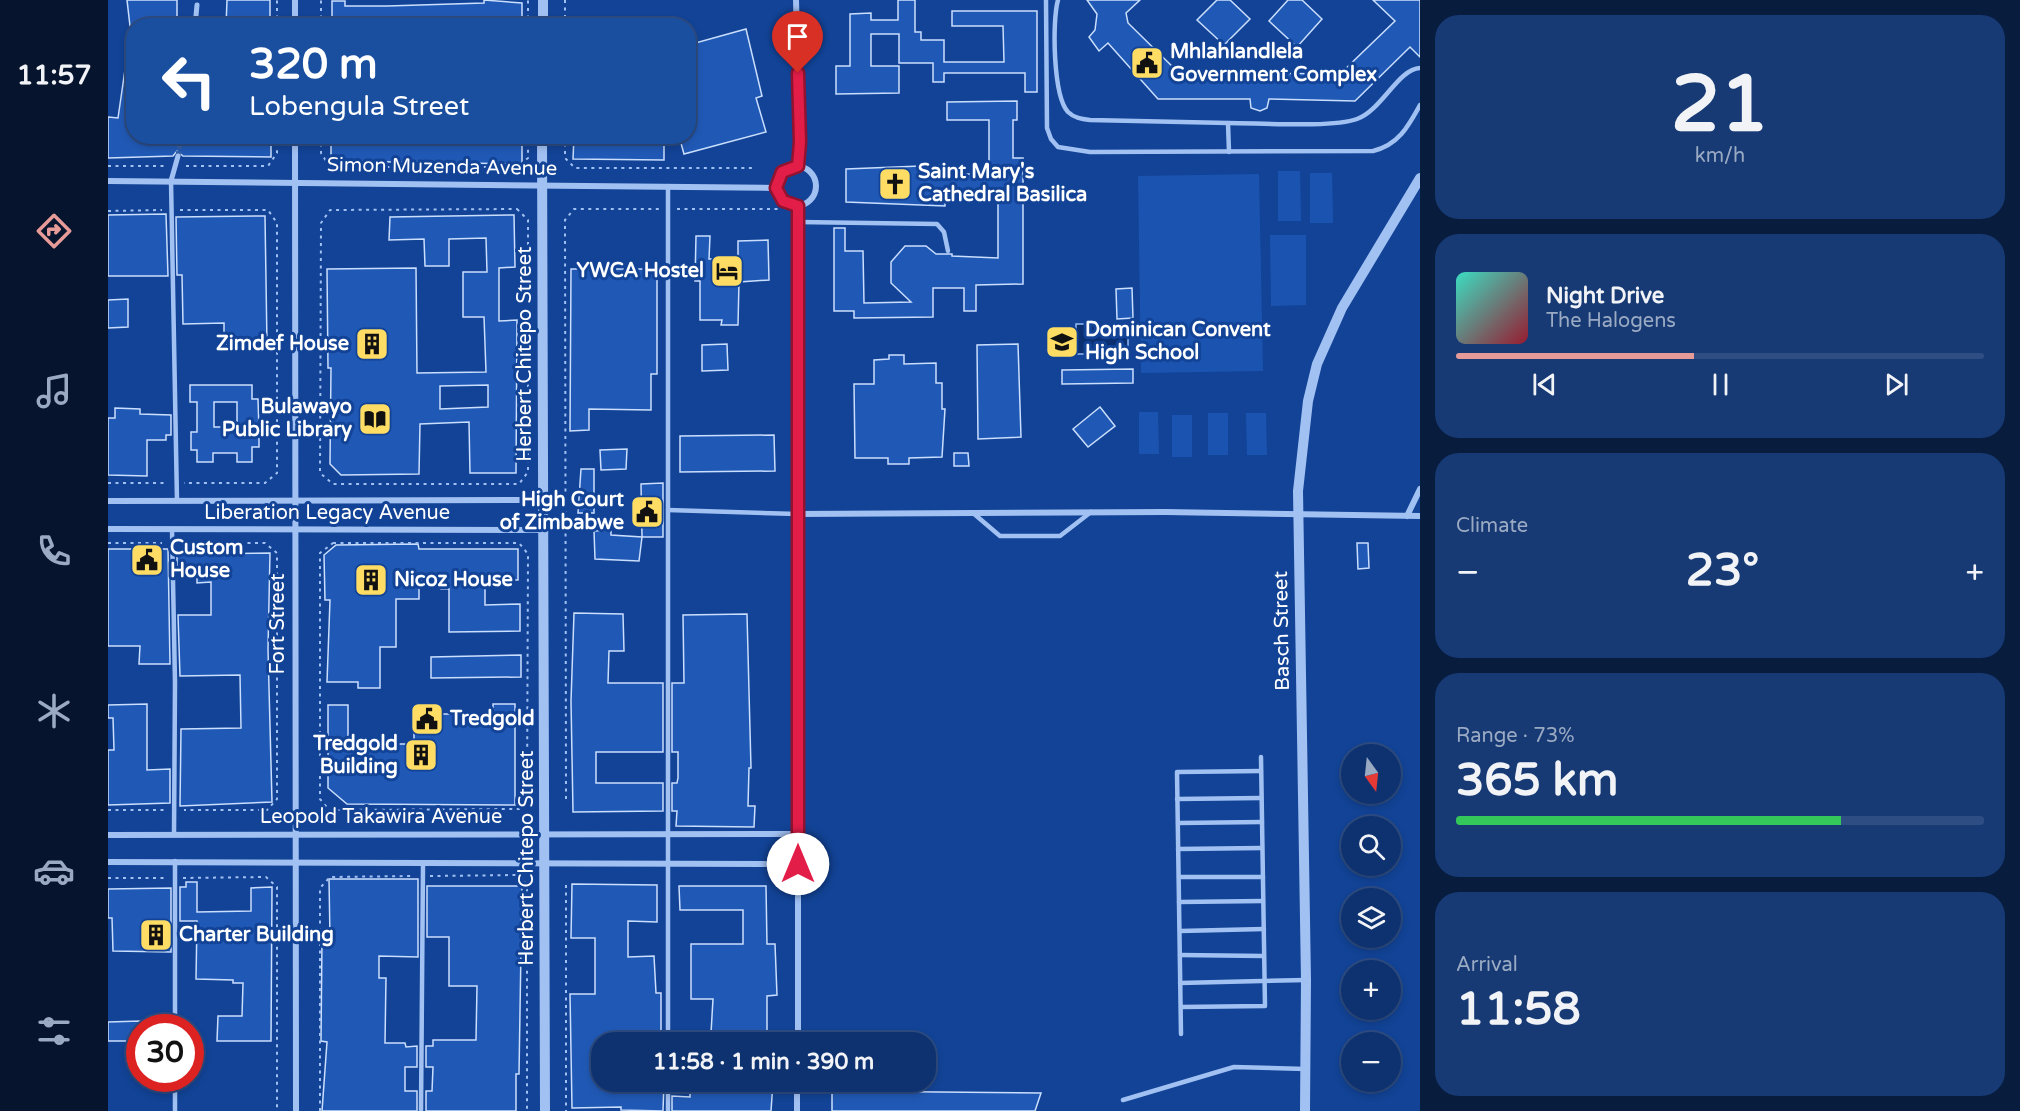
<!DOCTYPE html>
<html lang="en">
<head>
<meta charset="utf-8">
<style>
	:root { --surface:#0e3270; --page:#173a75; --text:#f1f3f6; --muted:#9baac3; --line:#2e4d83; --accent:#e69b98 }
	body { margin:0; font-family:"Varela Round",sans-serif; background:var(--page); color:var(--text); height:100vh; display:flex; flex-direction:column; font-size:22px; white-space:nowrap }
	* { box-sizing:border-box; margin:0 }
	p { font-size:20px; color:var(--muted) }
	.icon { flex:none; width:33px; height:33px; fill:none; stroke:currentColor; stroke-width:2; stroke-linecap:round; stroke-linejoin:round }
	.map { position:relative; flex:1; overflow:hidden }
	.sheet { display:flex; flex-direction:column; gap:15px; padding:15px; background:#081c3e; width:600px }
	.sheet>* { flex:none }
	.hud { position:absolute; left:18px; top:18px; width:570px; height:126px; border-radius:24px; box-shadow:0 3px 9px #0003,0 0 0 2px var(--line); background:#1a4fa0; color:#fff; overflow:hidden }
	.needle { width:39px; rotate:165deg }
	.tools { position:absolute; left:1233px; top:744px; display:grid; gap:12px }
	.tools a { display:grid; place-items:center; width:60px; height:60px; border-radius:50%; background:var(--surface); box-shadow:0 3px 9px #0003,0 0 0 2px var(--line); font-size:30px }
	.speed { position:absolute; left:18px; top:1014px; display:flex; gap:12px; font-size:30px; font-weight:700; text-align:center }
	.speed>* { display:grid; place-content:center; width:78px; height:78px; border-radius:50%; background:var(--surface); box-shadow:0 3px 9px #0003,0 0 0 2px var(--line); line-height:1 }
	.speed .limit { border:9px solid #d22; background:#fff; color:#111 }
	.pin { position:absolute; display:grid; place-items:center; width:51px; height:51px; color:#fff; margin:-62px -26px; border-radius:50% 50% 50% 0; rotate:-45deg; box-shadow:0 0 6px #0007 }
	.pin .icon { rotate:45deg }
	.me { position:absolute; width:66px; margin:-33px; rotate:0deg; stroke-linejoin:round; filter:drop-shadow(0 0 4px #0008) }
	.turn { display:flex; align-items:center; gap:21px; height:126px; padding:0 24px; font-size:27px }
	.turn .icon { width:78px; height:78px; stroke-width:2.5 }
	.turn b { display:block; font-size:42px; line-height:51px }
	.big { font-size:45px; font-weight:700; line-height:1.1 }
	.sheet .widget { flex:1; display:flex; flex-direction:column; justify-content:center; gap:9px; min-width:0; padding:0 21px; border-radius:24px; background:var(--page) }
	.sheet .dial { align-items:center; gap:0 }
	.dial b { font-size:78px; line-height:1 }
	.song { display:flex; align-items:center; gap:18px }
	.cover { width:72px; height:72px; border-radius:9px; background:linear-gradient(135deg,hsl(170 70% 55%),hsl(350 70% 35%)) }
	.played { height:6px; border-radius:3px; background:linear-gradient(90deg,var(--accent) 45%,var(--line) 45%) }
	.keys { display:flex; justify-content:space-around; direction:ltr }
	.heat { display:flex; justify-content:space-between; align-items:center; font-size:33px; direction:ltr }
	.charge { height:9px; border-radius:4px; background:linear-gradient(90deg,#34c759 73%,var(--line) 0) }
	.trip { position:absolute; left:483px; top:1032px; width:345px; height:60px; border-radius:24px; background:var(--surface); box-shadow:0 3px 9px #0003,0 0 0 2px var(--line); font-weight:700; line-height:60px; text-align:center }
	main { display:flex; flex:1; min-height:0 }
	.menu { display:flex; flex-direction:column; width:108px; justify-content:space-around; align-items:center; background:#06142d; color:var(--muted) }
	.menu .icon { width:42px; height:42px }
	.menu .active { color:var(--accent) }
	.menu b { font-size:27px; color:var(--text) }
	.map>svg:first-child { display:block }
	.green { fill:#1a54b0 }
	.water { fill:#0b3072; stroke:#94bbf6; stroke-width:1.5 }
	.building { fill:#2059b5; stroke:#cadefd; stroke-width:1.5; fill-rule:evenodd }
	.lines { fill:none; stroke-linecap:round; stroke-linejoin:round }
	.pedestrian-tunnel { stroke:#365fa6; stroke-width:5; stroke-dasharray:5 2.5; stroke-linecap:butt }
	.path { stroke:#a2c1f3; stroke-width:2; stroke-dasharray:3 4.5; stroke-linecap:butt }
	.service { stroke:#a2c1f3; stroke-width:4.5 }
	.pedestrian { stroke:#a2c1f3; stroke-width:5 }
	.minor { stroke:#a2c1f3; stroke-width:6 }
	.tertiary { stroke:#a2c1f3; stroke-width:10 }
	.route-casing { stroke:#92132f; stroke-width:15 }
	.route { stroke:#e11d48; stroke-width:10 }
	.labels { text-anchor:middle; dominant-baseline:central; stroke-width:6; stroke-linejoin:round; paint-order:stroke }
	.poi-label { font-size:20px; font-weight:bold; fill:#fff; stroke:#124396; text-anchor:start }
	.street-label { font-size:20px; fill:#fff; stroke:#124396 }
</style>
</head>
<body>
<main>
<nav class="menu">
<b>11:57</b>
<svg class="icon active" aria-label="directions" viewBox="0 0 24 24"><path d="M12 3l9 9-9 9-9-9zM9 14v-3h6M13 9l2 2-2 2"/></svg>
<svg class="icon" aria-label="music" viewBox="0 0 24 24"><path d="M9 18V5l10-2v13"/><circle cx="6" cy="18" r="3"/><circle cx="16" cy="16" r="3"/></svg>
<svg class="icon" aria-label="phone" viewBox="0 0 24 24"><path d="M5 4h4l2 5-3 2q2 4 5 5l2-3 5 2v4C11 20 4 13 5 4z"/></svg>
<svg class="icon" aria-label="climate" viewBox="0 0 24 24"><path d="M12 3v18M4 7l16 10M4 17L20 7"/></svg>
<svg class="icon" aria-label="car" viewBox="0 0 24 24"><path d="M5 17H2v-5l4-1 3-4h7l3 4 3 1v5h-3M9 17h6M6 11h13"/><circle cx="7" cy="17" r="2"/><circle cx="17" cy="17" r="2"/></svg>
<svg class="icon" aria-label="filters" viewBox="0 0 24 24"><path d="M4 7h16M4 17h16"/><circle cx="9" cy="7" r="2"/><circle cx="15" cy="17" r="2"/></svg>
</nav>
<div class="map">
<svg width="1312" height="1111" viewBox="0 0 1312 1111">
	<rect width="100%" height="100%" fill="#124396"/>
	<g class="green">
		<path d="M1170 171H1192L1193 221H1170Z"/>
		<path d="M1202 173H1224L1225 223H1202Z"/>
		<path d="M1151 174 1155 371 1033 373 1030 176Z"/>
		<path d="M1162 235H1198V305L1163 306Z"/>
		<path d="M1031 412H1050L1051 454H1031Z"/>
		<rect x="1100" y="413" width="20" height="42"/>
		<path d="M1138 413H1158L1159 455H1139Z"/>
		<rect x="1064" y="415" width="20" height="42"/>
	</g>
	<rect class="water" x="968" y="324" width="52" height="30"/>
	<g class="building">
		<path d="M19 0H69V26H22Z"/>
		<path d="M119 0H162V26H118Z"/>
		<path d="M376 0 414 3V26H224V1H237V6H279L376 3Z"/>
		<path d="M790 0H807V32H813V40H836V62H896L895 26H844V11H929V92H917V73H836V82H825V63H791V34H763V66H791V93L728 94V66H742V14L763 13V20H790Z"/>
		<path d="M979 0H1032L1018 13 1020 23 1070 72 1232 74 1287 21 1265 0H1312V57L1302 47 1247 101 1161 99 1159 108 1152 111 1143 108 1142 99H1050L1000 43 991 51 981 37 987 30 989 14Z"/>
		<path d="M1109 0H1122L1142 19 1116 45 1089 20Z"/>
		<path d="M1180 0H1194L1214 19 1189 47 1161 21Z"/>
		<path d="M638 29 654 96 648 98 658 132 576 154 571 136H580V45Z"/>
		<path d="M19 56 26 57V136H163V157L75 156 69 151 65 156 0 158V117L10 118Z"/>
		<path d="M909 101V120H905V158H915V284L868 285V311H856V288H825V317L746 318V311H726V228H737V251H755L756 303 803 302 783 283V262L797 246H818L828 254H844V256L890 258V200H837V206L738 202V169L837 165V174H881V120H839V102Z"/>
		<path d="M223 136H414V164L223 161Z"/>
		<path d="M466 136H556V160L465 159Z"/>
		<path d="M58 214 60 276H0V215Z"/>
		<path d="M406 215 407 267 391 268V321L409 320 408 473H362L361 422 312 424 311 474 233 475 222 464 223 368H220L219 269 308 268 309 373 378 372 376 317H355V272H379L378 238 341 239V266H317L316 239 281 240 282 217ZM380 385V407L332 409V386Z"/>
		<path d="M157 216 159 344 116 345V323L75 324 74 275H69L68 217Z"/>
		<path d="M588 236H602L601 259H630V241L660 240 661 280 631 282 630 325H613L614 320H592V281H587Z"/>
		<path d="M463 269H549V374H543V410L481 409V430L462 431Z"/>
		<path d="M1024 288 1025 318 1009 319 1008 289Z"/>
		<path d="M20 299V327L0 328V300Z"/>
		<path d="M619 344 620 370 594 371V345Z"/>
		<path d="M910 344 913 437 870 439 869 345Z"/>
		<path d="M781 355H796V364L828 363V383H834V409H837L834 457 801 458V464H780V458H747L746 384H766V360L781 359Z"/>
		<path d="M1025 369V383L954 384V370Z"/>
		<path d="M82 385H144V399H150L151 431V447H144V462H129V453H105V462H89V450H83V432H89V402H82ZM106 402H129V427H106Z"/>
		<path d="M992 407 1007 426 980 447 965 429Z"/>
		<path d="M7 408 32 409V414L63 415V435H58V440H39V476L0 475V418H7Z"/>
		<path d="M666 435 667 471 572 472V436Z"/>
		<path d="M519 449 518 469 493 470 492 450Z"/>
		<path d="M846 453H860L861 466H846Z"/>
		<path d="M473 469H486V513H470Z"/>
		<path d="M555 483V537H534L533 484Z"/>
		<path d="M503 530V535L534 537 531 561 487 559 486 531Z"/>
		<path d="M1249 543H1260L1261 568 1250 569Z"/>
		<path d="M310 544 311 549H410V580L377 579V605L412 604V631L341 632V589H333V580H311V599H288V647H272V688H250V682H219L222 600H217L216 555 228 545Z"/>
		<path d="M0 549H60L62 664H31L32 646H0Z"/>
		<path d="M162 553 160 649 164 802 72 806 73 729 133 728 132 675 72 676 70 615H103V582L89 583V571H69V554Z"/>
		<path d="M466 613 515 614 516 651H501L500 683H555V752H488V783H555V811L465 812 463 701Z"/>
		<path d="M639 614 643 768H641L640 806H647L646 827 568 826 569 811H564V783H569L570 778V752H564V683H576L575 615Z"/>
		<path d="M413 655V677L323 678V657Z"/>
		<path d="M39 704V770L62 769V803L0 805V750H6L5 718H0V705Z"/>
		<path d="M385 704H407V805L239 804 220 788V705H240V744H306V714H385Z"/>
		<path d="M221 879H310V957L271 956V978H278L277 1043H297L298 1047 309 1046V1067H297V1091H309V1111H214L219 1042 213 1041 214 939H222Z"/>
		<path d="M78 882H89V912L143 911V888L164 887 163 1041H109L110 1016H134L135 983H125V980L88 979 89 921H72V887H78Z"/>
		<path d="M464 884 549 885V922L520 921V957L546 956 548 993H553V1035H502V1040H494V1082H556L555 1111 513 1110V1107L464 1108 462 994H487V938H463Z"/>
		<path d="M319 886H414L411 1074H408V1111H318V1091H324L325 1067H318V1046H325V1040H368L369 986H341V937H319Z"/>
		<path d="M571 886H658L659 944H667L669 995 659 996V1040L615 1038V1042H583V1032L603 1033 605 999H583V944H635V910H572Z"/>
		<path d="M63 888V952L5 951 4 918H0V889Z"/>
		<path d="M32 1021V1041H0V1022Z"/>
		<path d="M582 1082H665L663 1111H564V1096L582 1097Z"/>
		<path d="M724 1091 933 1093 927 1111H724Z"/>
	</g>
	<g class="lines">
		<path class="pedestrian-tunnel" d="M70 156 73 136"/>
		<g class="path">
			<path d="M457 0V26"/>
			<path d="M169 26V0"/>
			<path d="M213 26V0"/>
			<path d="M420 26V0"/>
			<path d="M213 136V153L222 167H409L420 158V136"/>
			<path d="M457 136V158L467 168H645"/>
			<path d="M0 166H57"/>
			<path d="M78 166H160L169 153V136"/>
			<path d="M409 209 420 220V472L411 484H225L212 473 213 223 222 210Z"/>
			<path d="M569 209H672"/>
			<path d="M72 210H160L169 223V473L157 483H76"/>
			<path d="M0 211 54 210"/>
			<path d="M0 483H59"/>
			<path d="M0 543H54"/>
			<path d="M72 543H157L169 553V799L159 810H76"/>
			<path d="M225 543H411L420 554 419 800 411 809 221 810 212 799V553Z"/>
			<path d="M458 799 457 220 466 209H551"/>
			<path d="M0 810H58"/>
			<path d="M322 876 411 875 419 885V1111"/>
			<path d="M0 878H57"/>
			<path d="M75 878 158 877 169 887V1111"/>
			<path d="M458 885V1111"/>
			<path d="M212 1111V888L222 877 305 876"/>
		</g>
		<g class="service">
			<path d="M938 0 939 128 943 139 950 147 982 152 1265 151C1290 145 1300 127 1312 105"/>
			<path d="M950 0C944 21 945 96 960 112 966 118 974 119 982 120L1120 123 1121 152"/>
			<path d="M1120 123C1151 123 1225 128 1249 119 1274 110 1290 69 1312 68"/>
			<path d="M63 181 69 501"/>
			<path d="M560 186V1042"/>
			<path d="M690 222 829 224 836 232 840 251"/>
			<path d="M560 510 689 514"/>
			<path d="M865 513 892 536H952L983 512"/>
			<path d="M64 529 67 683 66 835"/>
			<path d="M1069 799 1153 798"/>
			<path d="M1070 823 1154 822"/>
			<path d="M1070 849 1154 848"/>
			<path d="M67 861V1028"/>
			<path d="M1071 877H1155"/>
			<path d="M1071 902 1155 901"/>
			<path d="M1072 931 1156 929"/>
			<path d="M1072 955 1156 956"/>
			<path d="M1072 983 1198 980"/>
			<path d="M1073 1007 1157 1006 1153 757"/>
			<path d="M1073 1034 1069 772 1153 771"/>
			<path d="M67 1078V1111"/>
			<path d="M560 1082V1111"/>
			<path d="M1015 1100 1126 1067 1198 1069"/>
			<path d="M313 1111 315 865"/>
		</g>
		<g class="pedestrian">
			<path d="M87 26 89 5"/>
			<path d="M63 181 70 156"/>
		</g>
		<g class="minor">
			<path d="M688 0 692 142 690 166"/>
			<path d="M187 26V0"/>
			<path d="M187 136 188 1111"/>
			<circle cx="688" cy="186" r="20"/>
			<path d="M0 181 668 188"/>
			<path d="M690 206V1042"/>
			<path d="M0 501 436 500"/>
			<path d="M689 514 1057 512 1312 516"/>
			<path d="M1299 516 1312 489"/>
			<path d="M0 529 437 530"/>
			<path d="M0 835 690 834"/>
			<path d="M0 862 690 864"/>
			<path d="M689 1111V1082"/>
		</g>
		<g class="tertiary">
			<path d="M435 26V0"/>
			<path d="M434 136 437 1111"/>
			<path d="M1197 1111 1198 980 1190 491 1200 401 1209 364 1234 308 1312 178"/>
		</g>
	</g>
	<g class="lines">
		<defs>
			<path id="route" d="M690 864V206L675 201 668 188 674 172 690 166 692 142 690 73"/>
		</defs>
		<use href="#route" class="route-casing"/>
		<use href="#route" class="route"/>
	</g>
	<defs>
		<symbol id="civic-square" viewBox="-11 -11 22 22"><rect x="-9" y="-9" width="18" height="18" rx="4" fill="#ffdd64" stroke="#124396"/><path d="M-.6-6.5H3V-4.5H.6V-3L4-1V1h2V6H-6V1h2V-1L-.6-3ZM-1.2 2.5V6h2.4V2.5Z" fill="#111"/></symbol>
		<symbol id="church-square" viewBox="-11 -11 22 22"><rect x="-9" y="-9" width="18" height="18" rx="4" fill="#ffdd64" stroke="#124396"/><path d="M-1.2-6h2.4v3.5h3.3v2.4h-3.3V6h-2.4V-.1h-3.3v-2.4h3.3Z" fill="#111"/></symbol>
		<symbol id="hotel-square" viewBox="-11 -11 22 22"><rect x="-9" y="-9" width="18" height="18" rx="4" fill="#ffdd64" stroke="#124396"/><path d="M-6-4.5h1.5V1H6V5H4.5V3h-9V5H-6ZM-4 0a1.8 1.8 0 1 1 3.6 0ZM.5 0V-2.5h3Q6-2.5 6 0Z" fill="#111"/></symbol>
		<symbol id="school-square" viewBox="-11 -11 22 22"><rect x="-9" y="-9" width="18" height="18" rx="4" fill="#ffdd64" stroke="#124396"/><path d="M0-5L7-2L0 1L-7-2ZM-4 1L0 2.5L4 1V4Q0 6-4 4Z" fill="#111"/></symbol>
		<symbol id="building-square" viewBox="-11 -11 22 22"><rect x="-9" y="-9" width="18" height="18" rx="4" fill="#ffdd64" stroke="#124396"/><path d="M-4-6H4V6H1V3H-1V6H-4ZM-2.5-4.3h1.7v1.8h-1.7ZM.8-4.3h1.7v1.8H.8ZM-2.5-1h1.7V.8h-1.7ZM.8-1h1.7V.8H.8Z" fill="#111"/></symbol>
		<symbol id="library-square" viewBox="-11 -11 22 22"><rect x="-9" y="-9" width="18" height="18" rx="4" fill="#ffdd64" stroke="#124396"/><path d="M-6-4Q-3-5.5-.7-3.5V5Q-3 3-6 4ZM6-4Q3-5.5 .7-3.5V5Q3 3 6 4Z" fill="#111"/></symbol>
	</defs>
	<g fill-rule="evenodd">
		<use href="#civic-square" x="1020" y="44" width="38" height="38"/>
		<use href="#church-square" x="768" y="165" width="38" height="38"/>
		<use href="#hotel-square" x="600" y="252" width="38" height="38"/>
		<use href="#school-square" x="935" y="323" width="38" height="38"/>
		<use href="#building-square" x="245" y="325" width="38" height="38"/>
		<use href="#library-square" x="248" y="400" width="38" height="38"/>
		<use href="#civic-square" x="520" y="493" width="38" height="38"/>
		<use href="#civic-square" x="20" y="541" width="38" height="38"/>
		<use href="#building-square" x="244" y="561" width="38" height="38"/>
		<use href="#civic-square" x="300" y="700" width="38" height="38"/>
		<use href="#building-square" x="294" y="736" width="38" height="38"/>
		<use href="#building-square" x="29" y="916" width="38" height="38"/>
	</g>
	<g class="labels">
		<g class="poi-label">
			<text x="1062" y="52">Mhlahlandlela<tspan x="1062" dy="23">Government Complex</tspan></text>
			<text x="810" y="172">Saint Mary's<tspan x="810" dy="23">Cathedral Basilica</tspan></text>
			<text x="596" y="271" text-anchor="end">YWCA Hostel</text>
			<text x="977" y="330">Dominican Convent<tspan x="977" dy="23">High School</tspan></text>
			<text x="241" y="344" text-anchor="end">Zimdef House</text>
			<text x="244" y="407" text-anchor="end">Bulawayo<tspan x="244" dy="23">Public Library</tspan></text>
			<text x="516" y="500" text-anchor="end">High Court<tspan x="516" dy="23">of Zimbabwe</tspan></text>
			<text x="62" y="548">Custom<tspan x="62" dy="23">House</tspan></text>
			<text x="286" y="580">Nicoz House</text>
			<text x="342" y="719">Tredgold</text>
			<text x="290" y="744" text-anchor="end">Tredgold<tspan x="290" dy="23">Building</tspan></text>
			<text x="71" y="935">Charter Building</text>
		</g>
		<g class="street-label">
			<text transform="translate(334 167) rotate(1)">Simon Muzenda Avenue</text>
			<text transform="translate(417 354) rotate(-90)">Herbert Chitepo Street</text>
			<text x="219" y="513">Liberation Legacy Avenue</text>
			<text transform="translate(170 624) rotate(-90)">Fort Street</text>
			<text transform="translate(1174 631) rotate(-91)">Basch Street</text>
			<text x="273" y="817">Leopold Takawira Avenue</text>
			<text transform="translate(419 858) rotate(-90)">Herbert Chitepo Street</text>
		</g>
	</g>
</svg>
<div class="tools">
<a><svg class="needle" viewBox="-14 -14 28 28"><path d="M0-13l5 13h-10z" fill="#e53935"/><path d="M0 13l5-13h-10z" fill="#9baac3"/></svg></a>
<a><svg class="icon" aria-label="search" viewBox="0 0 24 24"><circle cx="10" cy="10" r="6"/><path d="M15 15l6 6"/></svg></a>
<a><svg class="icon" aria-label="layers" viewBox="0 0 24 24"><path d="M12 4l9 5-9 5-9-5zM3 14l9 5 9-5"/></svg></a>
<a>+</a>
<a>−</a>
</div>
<div class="speed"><div class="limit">30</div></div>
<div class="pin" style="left:690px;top:73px;background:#d93025"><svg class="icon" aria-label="arrive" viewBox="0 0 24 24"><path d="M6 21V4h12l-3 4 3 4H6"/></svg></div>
<svg class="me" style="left:690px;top:864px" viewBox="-20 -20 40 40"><circle r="19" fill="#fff"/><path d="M0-13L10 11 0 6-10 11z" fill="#e11d48"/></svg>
<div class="trip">11:58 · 1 min · 390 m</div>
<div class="hud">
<div class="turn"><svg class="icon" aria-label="left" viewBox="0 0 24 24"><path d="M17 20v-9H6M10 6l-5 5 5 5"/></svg><div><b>320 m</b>Lobengula Street</div></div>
</div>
</div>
<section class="sheet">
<div class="widget dial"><b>21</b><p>km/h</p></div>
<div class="widget">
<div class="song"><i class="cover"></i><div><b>Night Drive</b><p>The Halogens</p></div></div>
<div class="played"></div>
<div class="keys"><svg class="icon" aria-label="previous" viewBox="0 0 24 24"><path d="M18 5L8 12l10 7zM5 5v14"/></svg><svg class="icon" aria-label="pause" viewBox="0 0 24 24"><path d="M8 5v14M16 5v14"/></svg><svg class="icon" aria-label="next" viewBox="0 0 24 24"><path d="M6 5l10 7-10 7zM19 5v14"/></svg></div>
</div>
<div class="widget"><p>Climate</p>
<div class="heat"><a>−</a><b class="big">23°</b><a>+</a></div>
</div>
<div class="widget"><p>Range · 73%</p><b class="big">365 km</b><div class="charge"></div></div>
<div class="widget"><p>Arrival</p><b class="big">11:58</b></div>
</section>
</main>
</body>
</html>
